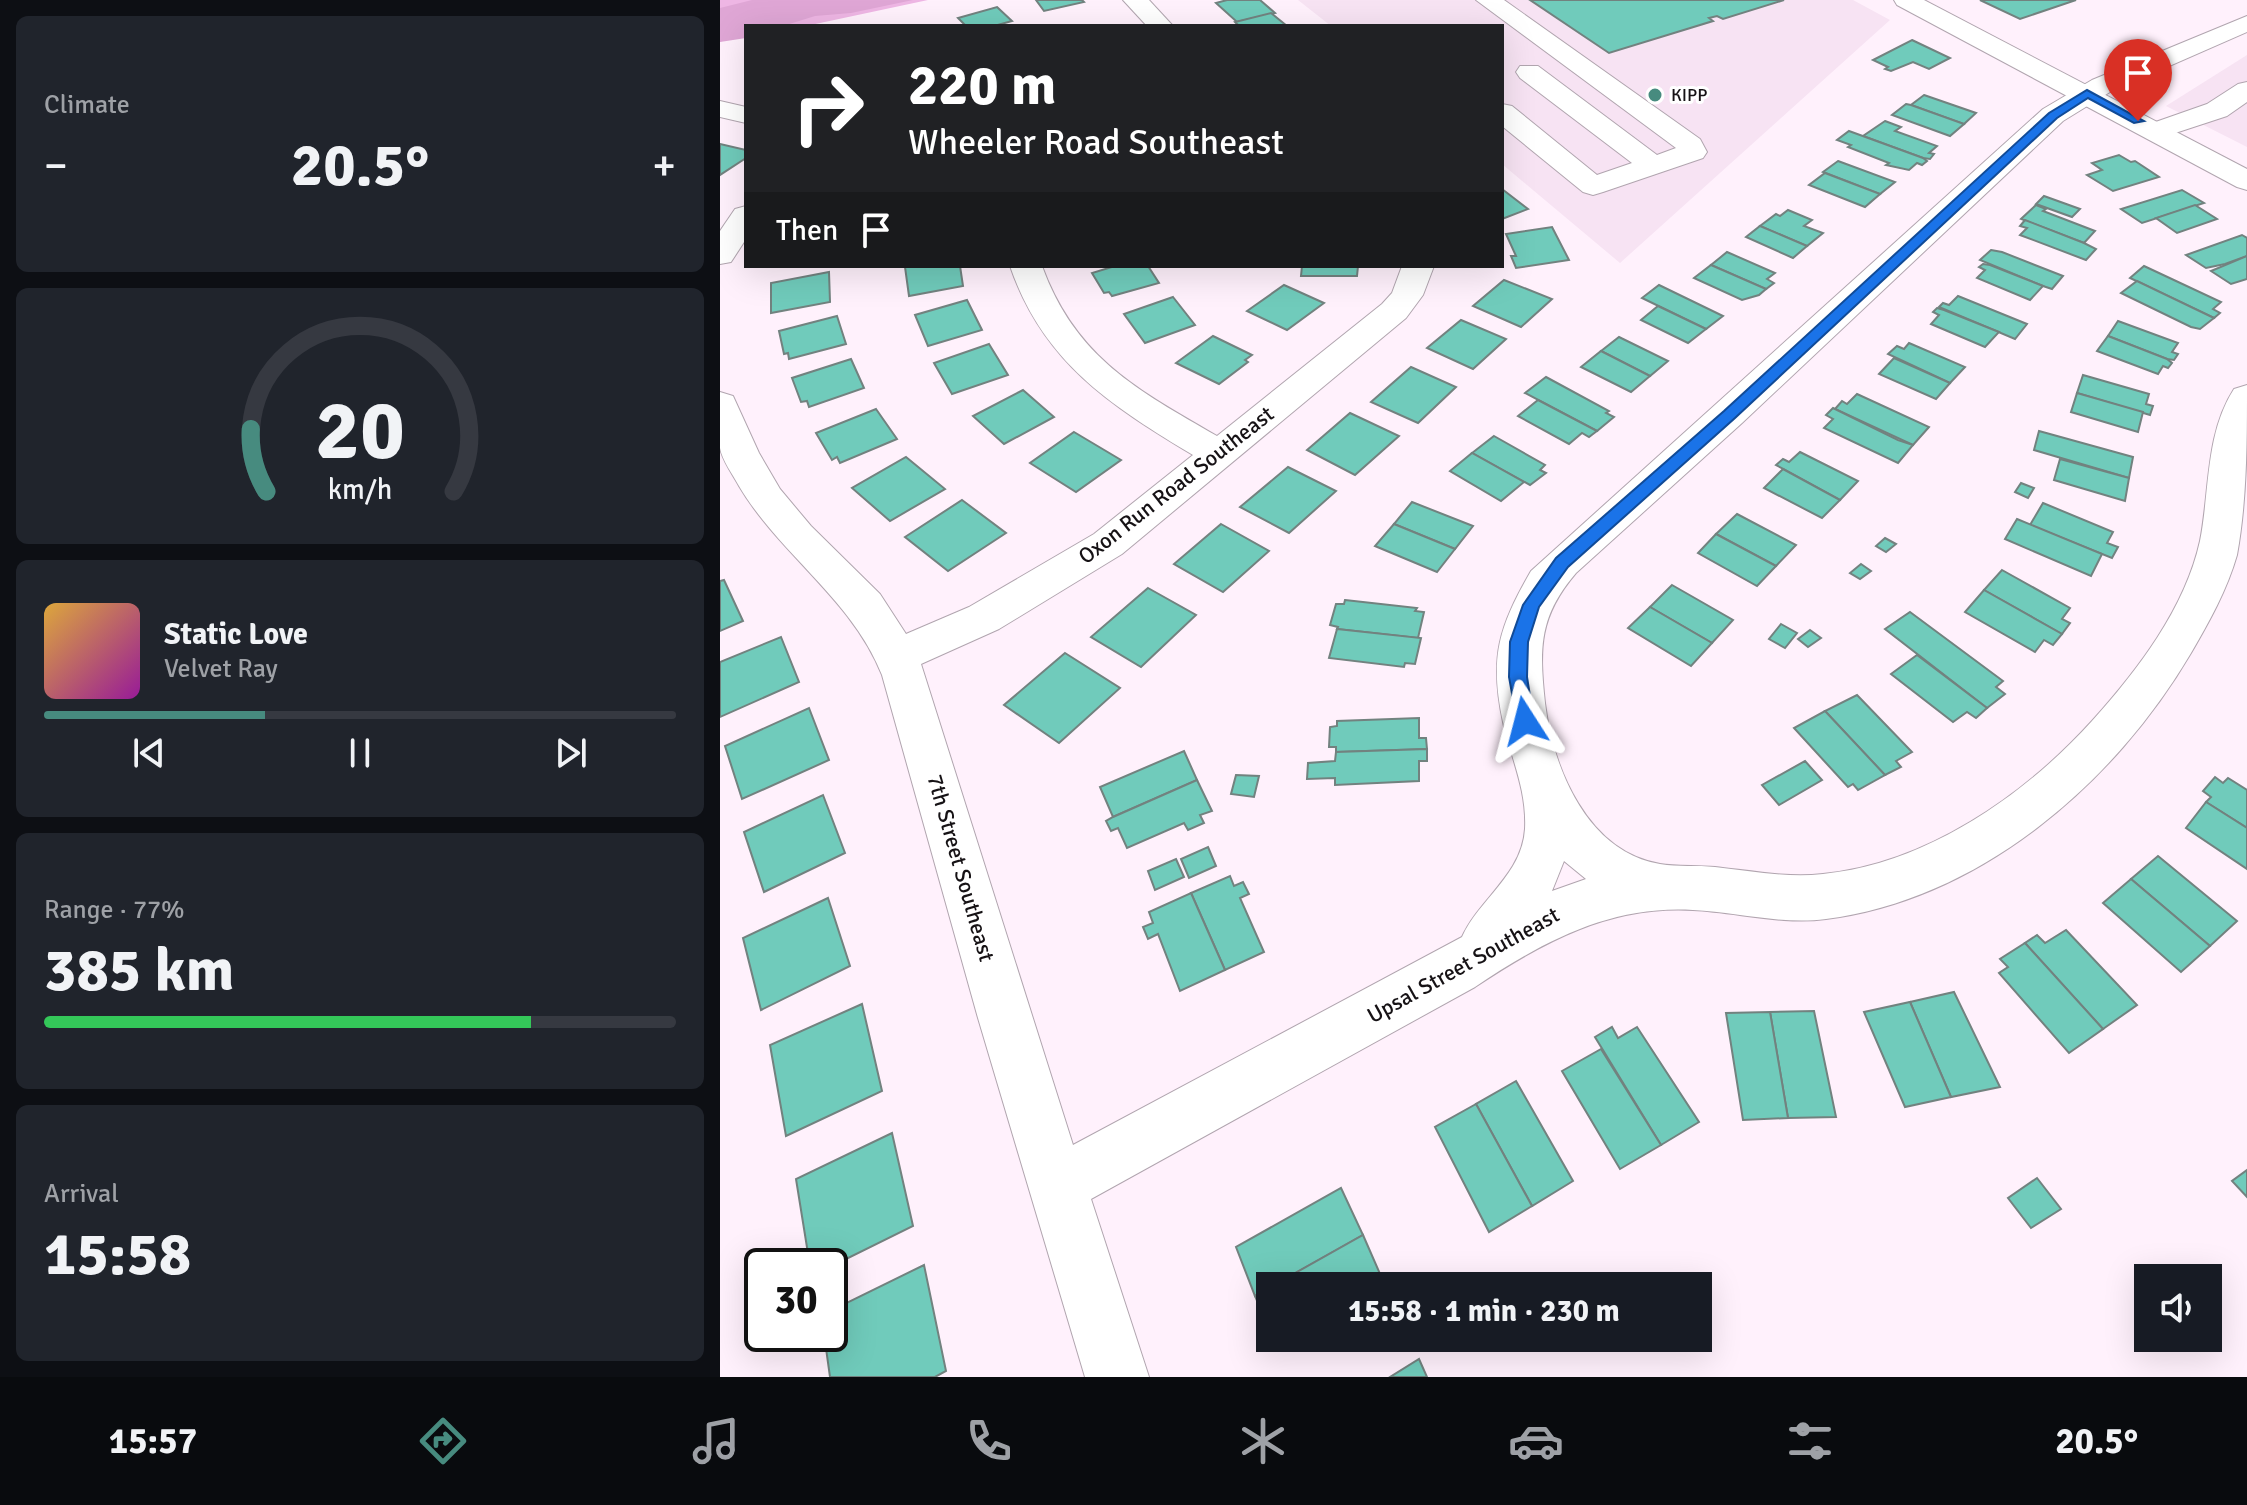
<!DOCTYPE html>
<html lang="en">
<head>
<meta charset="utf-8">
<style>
	:root { --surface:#171b24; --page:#20242c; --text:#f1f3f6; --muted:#9ea1a6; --line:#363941; --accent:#478b7f }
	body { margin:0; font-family:Signika,sans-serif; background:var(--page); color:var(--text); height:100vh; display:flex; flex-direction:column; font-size:30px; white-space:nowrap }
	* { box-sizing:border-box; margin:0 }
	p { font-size:26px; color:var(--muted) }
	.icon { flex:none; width:44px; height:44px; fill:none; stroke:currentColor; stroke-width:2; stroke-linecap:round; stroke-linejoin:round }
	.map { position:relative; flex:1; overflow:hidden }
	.sheet { display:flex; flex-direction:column; gap:16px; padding:16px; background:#0d0f14; width:720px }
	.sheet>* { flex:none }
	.top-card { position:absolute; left:24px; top:24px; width:760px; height:244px; border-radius:0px; box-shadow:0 8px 32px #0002; background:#202124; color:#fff; overflow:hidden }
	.controls { position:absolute; left:1414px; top:1264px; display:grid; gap:16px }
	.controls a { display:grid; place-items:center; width:88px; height:88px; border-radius:0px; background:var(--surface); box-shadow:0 8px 32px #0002; font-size:40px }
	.speed { position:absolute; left:24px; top:1248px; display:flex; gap:16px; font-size:40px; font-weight:700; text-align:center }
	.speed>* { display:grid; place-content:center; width:104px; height:104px; border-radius:50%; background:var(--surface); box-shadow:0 8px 32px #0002; line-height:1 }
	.speed .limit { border:4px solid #111; border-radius:12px; background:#fff; color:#111 }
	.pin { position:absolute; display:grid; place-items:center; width:68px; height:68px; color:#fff; margin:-82px -34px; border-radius:50% 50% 50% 0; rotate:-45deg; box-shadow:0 0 8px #0007 }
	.pin .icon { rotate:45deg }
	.me { position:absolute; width:88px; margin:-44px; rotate:351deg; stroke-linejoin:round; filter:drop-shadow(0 0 6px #0008) }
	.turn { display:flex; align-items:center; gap:28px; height:168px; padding:0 32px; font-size:36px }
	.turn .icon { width:104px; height:104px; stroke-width:2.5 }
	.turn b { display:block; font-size:56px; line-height:68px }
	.then { display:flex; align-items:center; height:76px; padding:0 32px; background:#0003; gap:16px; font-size:30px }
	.big { font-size:60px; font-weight:700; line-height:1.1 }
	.sheet .card { flex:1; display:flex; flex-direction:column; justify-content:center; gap:12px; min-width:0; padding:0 28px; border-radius:12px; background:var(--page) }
	.sheet .dial { align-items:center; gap:0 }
	.dial svg { height:208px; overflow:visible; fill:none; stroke:var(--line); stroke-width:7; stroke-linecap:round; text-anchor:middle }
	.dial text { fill:var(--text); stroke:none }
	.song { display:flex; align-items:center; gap:24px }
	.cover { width:96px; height:96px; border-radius:12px; background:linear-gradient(135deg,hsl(40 70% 55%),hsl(300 70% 35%)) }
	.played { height:8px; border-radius:4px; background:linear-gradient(90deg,var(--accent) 35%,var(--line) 35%) }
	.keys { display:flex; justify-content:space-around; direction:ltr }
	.heat { display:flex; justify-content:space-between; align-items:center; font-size:44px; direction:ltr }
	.charge { height:12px; border-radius:6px; background:linear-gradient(90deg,#34c759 77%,var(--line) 0) }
	.trip { position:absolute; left:536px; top:1272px; width:456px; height:80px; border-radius:0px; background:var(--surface); box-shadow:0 8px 32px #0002; font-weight:700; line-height:80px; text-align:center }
	.tabs { display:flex; height:128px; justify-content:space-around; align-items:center; background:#090b0e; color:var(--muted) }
	.tabs .icon { width:56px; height:56px }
	.tabs .on { color:var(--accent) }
	.tabs b { font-size:36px; color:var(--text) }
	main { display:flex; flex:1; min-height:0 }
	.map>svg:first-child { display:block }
	.built { fill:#f7e3f3 }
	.green { fill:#eeb6e4 }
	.forest { fill:#dfa6d5 }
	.building { fill:#70cbbb; stroke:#72827f; stroke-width:2 }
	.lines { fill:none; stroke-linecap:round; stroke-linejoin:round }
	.minor-casing { stroke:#b1a5af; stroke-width:2 }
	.major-casing { stroke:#b1a5af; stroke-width:2 }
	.minor { fill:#fff; fill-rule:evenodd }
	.major { fill:#fff; fill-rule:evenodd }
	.route { fill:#1a73e8; stroke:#114b97; stroke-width:2 }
	.poi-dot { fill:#478b7f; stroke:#fff; stroke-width:3 }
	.labels { text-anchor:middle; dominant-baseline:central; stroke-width:6; stroke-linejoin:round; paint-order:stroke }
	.far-poi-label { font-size:18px; fill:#161215; stroke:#fff; text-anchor:start }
	.street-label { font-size:22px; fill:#161215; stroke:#fff }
</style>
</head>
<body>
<main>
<section class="sheet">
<div class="card"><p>Climate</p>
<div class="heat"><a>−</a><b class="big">20.5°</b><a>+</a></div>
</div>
<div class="card dial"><svg viewBox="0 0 100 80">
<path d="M14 69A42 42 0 1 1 86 69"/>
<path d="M14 69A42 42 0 0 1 8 45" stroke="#478b7f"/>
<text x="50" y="56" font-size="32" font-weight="700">20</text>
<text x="50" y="72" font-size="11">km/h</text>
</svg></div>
<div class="card">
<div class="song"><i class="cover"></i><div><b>Static Love</b><p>Velvet Ray</p></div></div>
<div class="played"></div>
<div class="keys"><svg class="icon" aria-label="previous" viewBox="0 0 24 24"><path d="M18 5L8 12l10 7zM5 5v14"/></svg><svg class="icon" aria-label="pause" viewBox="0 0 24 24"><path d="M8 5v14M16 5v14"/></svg><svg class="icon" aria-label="next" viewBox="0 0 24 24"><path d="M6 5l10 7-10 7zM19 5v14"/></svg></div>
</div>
<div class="card"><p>Range · 77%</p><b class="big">385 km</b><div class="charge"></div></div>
<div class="card"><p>Arrival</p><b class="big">15:58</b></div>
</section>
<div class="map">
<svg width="1527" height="1377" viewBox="0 0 1527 1377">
	<rect width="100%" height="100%" fill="#fff1fc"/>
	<g class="built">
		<path d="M578 0H1133L1170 20 900 263 782 164V26H611Z"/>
		<path d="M1527 55V147L1446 106Z"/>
	</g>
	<path class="green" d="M0 0H208L86 26H26L0 42Z"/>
	<path class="forest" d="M32 0H193L131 13 95 16 63 26H26V38L0 42V8Z"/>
	<g class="building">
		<path d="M316 0H362L364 2 324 11Z"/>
		<path d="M507 0H540L555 13 517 22 496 3Z"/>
		<path d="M810 0H1064L1003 19 997 16 989 18 993 21 889 53Z"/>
		<path d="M1260 0H1356L1300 19Z"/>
		<path d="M277 7 292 21 274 26H246L238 18Z"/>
		<path d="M551 13 567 26H519L515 22Z"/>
		<path d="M1192 40 1230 58 1209 69 1193 62 1171 71 1165 69 1168 67 1153 60Z"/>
		<path d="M1204 95 1256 113 1244 124 1191 105Z"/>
		<path d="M1186 104 1191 105 1244 124 1230 136 1172 115Z"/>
		<path d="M1165 121 1181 127 1175 131 1217 146 1209 153 1214 154 1210 159 1203 158 1143 136Z"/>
		<path d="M1129 131 1203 158 1207 161 1202 165 1197 163 1189 170 1166 165 1169 163 1128 147 1131 145 1117 140Z"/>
		<path d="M0 144 26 150V158L0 175Z"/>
		<path d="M1399 155 1411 162 1415 161 1439 177 1393 191 1367 175 1382 170 1372 163Z"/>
		<path d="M1118 161 1175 182 1160 194 1103 172Z"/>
		<path d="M1105 173 1160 194 1145 207 1089 185Z"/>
		<path d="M782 189 808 209 782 219Z"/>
		<path d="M1462 190 1484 203 1422 223 1401 209Z"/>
		<path d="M1324 196 1360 209 1352 217 1316 204Z"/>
		<path d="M1316 205 1326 209 1323 211 1375 231 1364 243 1301 219Z"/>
		<path d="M1475 205 1497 219 1457 233 1436 218Z"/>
		<path d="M1068 210 1092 220 1084 226 1103 233 1087 246 1040 226 1056 214 1060 216Z"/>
		<path d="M1305 220 1364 243 1376 249 1366 260 1300 235 1307 228 1300 226Z"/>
		<path d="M1040 226 1087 246 1073 258 1026 237Z"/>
		<path d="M832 227 849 260 796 268 791 256H796L786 234Z"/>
		<path d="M1522 235 1527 238V256L1505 264 1486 268 1466 255Z"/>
		<path d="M1271 250 1282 252 1343 276 1332 289 1323 286 1260 260Z"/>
		<path d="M1007 252 1055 273 1047 279 1054 283 1046 289 991 265Z"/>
		<path d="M1527 256V279L1511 284 1491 271Z"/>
		<path d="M1263 264 1270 265 1323 286 1310 300 1257 278 1265 270 1259 267Z"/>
		<path d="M991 265 1046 289 1039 295 1022 300 974 278Z"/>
		<path d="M240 266 243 286 189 296 185 267Z"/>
		<path d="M395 266H428L439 283 392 296 389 292 384 293 372 273Z"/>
		<path d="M582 266H638L637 276H581Z"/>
		<path d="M1424 266 1501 302 1493 309 1500 313 1494 318 1410 278Z"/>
		<path d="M109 272 110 302 51 313V283Z"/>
		<path d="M784 280 832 299 801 327 753 306Z"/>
		<path d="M1417 281 1494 318 1480 329 1471 327 1401 293Z"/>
		<path d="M564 285 604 303 567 330 527 311Z"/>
		<path d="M939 285 1003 316 986 329 922 298Z"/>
		<path d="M1238 296 1307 324 1295 339 1219 307 1223 303 1229 305Z"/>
		<path d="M453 297 475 325 425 343 404 314Z"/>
		<path d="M247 300 262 330 208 346 195 315Z"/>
		<path d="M938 306 986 329 968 343 921 320Z"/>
		<path d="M1217 308 1224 310 1279 332 1265 347 1211 324 1219 315 1213 312Z"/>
		<path d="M117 316 126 344 69 359 68 353 64 354 59 331Z"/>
		<path d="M741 320 786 339 753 369 707 348Z"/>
		<path d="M1398 321 1458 343 1452 352 1458 354 1454 360 1447 359 1388 336Z"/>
		<path d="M493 336 532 355 525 360 528 362 499 384 456 363Z"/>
		<path d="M1388 336 1447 359 1452 363 1448 368 1443 366 1438 374 1377 351Z"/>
		<path d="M899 337 948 361 930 376 881 351Z"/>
		<path d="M1189 343 1245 367 1230 383 1168 354 1177 346 1184 349Z"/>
		<path d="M269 344 288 375 232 394 214 363Z"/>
		<path d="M881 351 930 376 911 392 861 367Z"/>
		<path d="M1174 358 1230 383 1216 399 1159 374Z"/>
		<path d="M131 359 144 388 89 407 87 401 81 402 72 378Z"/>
		<path d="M691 367 736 387 698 423 651 402Z"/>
		<path d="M1363 375 1429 394 1426 404 1433 406 1430 415 1357 393Z"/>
		<path d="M826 377 889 411 886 413 894 417 877 431 805 393Z"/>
		<path d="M303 390 334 417 284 444 253 416Z"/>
		<path d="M1357 393 1423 412 1418 432 1351 412Z"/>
		<path d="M1137 394 1209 427 1193 445 1115 409 1122 401 1127 404Z"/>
		<path d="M818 400 877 431 869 437 862 433 849 444 798 416Z"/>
		<path d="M1113 408 1178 440 1193 445 1178 463 1104 428 1113 419 1106 415Z"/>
		<path d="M156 409 177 439 120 463 117 457 112 460 96 433Z"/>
		<path d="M630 413 679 436 635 475 587 450Z"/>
		<path d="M1319 431 1413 457 1409 478 1314 450Z"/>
		<path d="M354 432 401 460 356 492 310 463Z"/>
		<path d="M774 436 825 465 820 470 826 473 810 485 752 453Z"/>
		<path d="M1080 452 1138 481 1120 500 1056 465 1063 459 1069 462Z"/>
		<path d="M752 453 804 482 781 501 730 471Z"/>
		<path d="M186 457 225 489 170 521 132 488Z"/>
		<path d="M1340 459 1409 478 1405 501 1334 480Z"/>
		<path d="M568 467 616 491 569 533 520 507Z"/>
		<path d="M1063 469 1120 500 1102 518 1044 488Z"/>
		<path d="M1301 483 1314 488 1308 498 1295 492Z"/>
		<path d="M242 500 286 533 228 571 185 537Z"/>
		<path d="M692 502 753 526 735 549 674 524Z"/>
		<path d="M1323 503 1393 532 1387 543 1398 547 1392 558 1310 525Z"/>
		<path d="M1017 514 1076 545 1056 566 996 534Z"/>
		<path d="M1297 519 1382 554 1371 576 1285 539Z"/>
		<path d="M501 524 549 551 503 592 454 564Z"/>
		<path d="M674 524 735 549 717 572 655 546Z"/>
		<path d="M996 534 1056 566 1037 586 978 553Z"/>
		<path d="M1165 538 1176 544 1166 552 1156 546Z"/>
		<path d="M1141 564 1151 571 1140 579 1130 573Z"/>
		<path d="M1282 570 1350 608 1342 619 1350 623 1342 634 1264 590Z"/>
		<path d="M4 580 23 621 0 631V581Z"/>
		<path d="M952 585 1013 620 992 643 930 607Z"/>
		<path d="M428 588 476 615 421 667 371 637Z"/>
		<path d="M1264 590 1342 634 1333 645 1324 640 1315 652 1245 612Z"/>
		<path d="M625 600 697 608 695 611 704 612 698 638 617 629 618 627 610 625 616 604H624Z"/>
		<path d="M930 607 992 643 971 666 908 628Z"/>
		<path d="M1190 612 1283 681 1276 687 1285 694 1267 708 1165 629Z"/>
		<path d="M1061 624 1077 633 1065 648 1049 639Z"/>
		<path d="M617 629 701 638 695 664 685 663 684 667 609 658Z"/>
		<path d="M1090 630 1101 638 1088 647 1078 639Z"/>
		<path d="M61 637 79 682 0 717V662Z"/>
		<path d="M345 653 400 688 339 743 284 705Z"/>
		<path d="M1197 655 1267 708 1256 718 1247 712 1233 722 1171 674Z"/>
		<path d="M1137 695 1192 752 1176 761 1181 767 1165 775 1105 711Z"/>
		<path d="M89 708 109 760 22 799 5 746Z"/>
		<path d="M1105 711 1165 775 1138 790 1133 784 1128 787 1074 728Z"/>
		<path d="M699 718V738H706L707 749 616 752V747H609L610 727 617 726V721Z"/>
		<path d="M707 749V761H699V781L615 785V778L587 779 588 763 615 761 616 752Z"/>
		<path d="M464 751 477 780 393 817 380 787Z"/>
		<path d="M1085 761 1102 780 1059 805 1042 785Z"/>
		<path d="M516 775 539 776 534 797 511 794Z"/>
		<path d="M1495 777 1503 783 1508 778 1527 790V828L1486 802 1491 797 1483 791Z"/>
		<path d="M477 780 492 811 480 815 484 823 468 830 464 823 407 848 398 828 391 831 386 821 393 817Z"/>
		<path d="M103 795 125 853 44 892 24 832Z"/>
		<path d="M1486 802 1527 828V869L1466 828Z"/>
		<path d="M488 847 496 866 469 878 461 859Z"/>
		<path d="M1438 856 1517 921 1490 946 1411 879Z"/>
		<path d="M456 859 464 877 435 890 428 871Z"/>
		<path d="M510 876 514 886 523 882 529 894 520 898 544 952 505 970 471 893Z"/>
		<path d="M1411 879 1490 946 1461 972 1383 903Z"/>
		<path d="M471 893 505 970 460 991 438 934 428 939 423 927 433 923 429 912Z"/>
		<path d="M108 898 130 966 41 1010 23 938Z"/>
		<path d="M1346 930 1417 1005 1383 1029 1305 943 1317 935 1325 943Z"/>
		<path d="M1305 943 1383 1029 1349 1053 1279 973 1288 967 1280 959Z"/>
		<path d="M1234 992 1280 1087 1231 1097 1190 1002Z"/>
		<path d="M1190 1002 1231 1097 1185 1107 1144 1012Z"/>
		<path d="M142 1004 162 1091 66 1136 50 1045Z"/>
		<path d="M1094 1011 1116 1117 1068 1118 1050 1012Z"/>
		<path d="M1050 1012 1068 1118 1023 1120 1006 1013Z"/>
		<path d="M892 1027 898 1038 917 1027 979 1122 941 1145 875 1037Z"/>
		<path d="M881 1049 941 1145 900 1169 842 1071Z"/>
		<path d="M796 1081 853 1181 812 1206 756 1104Z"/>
		<path d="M756 1104 812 1206 769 1232 715 1127Z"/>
		<path d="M172 1133 193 1226 110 1267 90 1266 76 1179Z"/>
		<path d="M1527 1170V1197L1512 1181Z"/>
		<path d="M1317 1178 1341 1209 1311 1228 1288 1198Z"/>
		<path d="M621 1188 643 1235 535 1296 516 1247Z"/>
		<path d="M643 1235 664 1283 659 1286H552Z"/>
		<path d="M204 1265 226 1371 215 1377H110L104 1334H110V1311Z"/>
		<path d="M550 1287V1332L535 1296Z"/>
		<path d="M699 1359 707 1377H670Z"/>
	</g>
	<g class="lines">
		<defs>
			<g id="minor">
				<path d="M403 0H429L453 26H427Z"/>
				<path d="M756 0H784L980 139 987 152 983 158 883 192 873 195 863 192 782 126V104L792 106 877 175 912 163 800 78 796 72 800 66H818L937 155 956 148Z"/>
				<path d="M1527 16V32L1390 92 1343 121 1022 423 856 573C819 616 819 648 825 703 833 768 867 852 940 864 958 867 977 865 995 867 1031 871 1067 878 1103 874 1206 864 1304 796 1372 721 1417 671 1465 609 1480 541 1490 491 1485 434 1514 389L1527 385C1527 441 1527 500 1517 555 1507 590 1489 622 1471 653 1394 784 1260 899 1106 919 1062 925 1017 912 973 910 890 905 822 942 755 987L371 1199 429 1377H365L258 1018 162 675C132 599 60 555 19 486 13 475 2 460 0 448 0 430 0 410 0 392L13 396 39 453 60 489 91 526 160 594 186 634 249 607 374 534 473 455C390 405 323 362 290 266H322C355 357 417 390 497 436L662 304 672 293 682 266H714L703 295 686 318 402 554 279 629 201 664 353 1145 742 937C759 899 802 875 805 829 807 790 791 758 783 722 769 657 779 627 811 571L1323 109 1372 80ZM844 861 866 879 832 891Z"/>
				<path d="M1527 82V102L1507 116 1437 139 1427 137 1423 131 1427 125 1487 104 1518 84Z"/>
				<path d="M0 101 26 107V123L0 117Z"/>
				<path d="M26 206V239L11 262 0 264V231L15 209Z"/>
			</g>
			<path id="major" d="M1174 0H1204L1527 169V190L1517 187 1177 5Z"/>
		</defs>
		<use href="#minor" class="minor-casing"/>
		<use href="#major" class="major-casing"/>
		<use href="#minor" class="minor"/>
		<use href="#major" class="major"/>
	</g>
	<path class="route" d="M1367 90 1424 121 1414 123 1368 98 1337 118 1015 418 848 567 819 607 808 642 807 677 814 721 811 727H798L789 677 790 642 803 605 836 558 1004 411 1329 113Z"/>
	<circle class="poi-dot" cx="935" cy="95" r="8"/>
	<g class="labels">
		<g class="far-poi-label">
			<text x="951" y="95">KIPP</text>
		</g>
		<g class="street-label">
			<text transform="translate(456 485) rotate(-38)">Oxon Run Road Southeast</text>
			<text transform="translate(241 868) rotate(74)">7th Street Southeast</text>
			<text transform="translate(743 965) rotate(-29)">Upsal Street Southeast</text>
		</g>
	</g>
</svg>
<div class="controls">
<a><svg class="icon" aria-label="sound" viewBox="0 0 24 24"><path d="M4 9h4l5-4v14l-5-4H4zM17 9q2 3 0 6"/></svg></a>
</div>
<div class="speed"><div class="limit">30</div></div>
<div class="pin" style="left:1418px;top:121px;background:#d93025"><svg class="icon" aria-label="arrive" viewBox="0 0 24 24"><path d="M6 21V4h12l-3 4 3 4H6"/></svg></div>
<svg class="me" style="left:805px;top:721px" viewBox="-20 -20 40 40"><path d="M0-17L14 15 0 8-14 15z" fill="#1a73e8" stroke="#fff" stroke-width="4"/></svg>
<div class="trip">15:58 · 1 min · 230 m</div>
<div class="top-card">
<div class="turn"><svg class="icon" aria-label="right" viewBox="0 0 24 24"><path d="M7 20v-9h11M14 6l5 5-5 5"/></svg><div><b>220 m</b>Wheeler Road Southeast</div></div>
<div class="then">Then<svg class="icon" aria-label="arrive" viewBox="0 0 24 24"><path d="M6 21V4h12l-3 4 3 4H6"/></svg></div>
</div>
</div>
</main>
<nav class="tabs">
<b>15:57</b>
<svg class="icon on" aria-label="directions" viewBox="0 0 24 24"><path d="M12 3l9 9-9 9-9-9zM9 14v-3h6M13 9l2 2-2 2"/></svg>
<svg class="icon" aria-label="music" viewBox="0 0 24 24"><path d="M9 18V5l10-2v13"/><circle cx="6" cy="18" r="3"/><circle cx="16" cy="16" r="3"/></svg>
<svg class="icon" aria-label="phone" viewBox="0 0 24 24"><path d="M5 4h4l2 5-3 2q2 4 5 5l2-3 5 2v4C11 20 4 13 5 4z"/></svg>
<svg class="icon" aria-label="climate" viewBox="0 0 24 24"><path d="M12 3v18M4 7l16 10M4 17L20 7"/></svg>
<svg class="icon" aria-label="car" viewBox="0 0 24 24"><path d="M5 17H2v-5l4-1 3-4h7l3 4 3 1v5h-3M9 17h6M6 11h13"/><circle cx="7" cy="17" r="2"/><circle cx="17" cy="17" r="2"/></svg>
<svg class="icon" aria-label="filters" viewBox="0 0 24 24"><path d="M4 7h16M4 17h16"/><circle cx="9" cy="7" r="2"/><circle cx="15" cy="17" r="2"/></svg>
<b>20.5°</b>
</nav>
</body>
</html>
